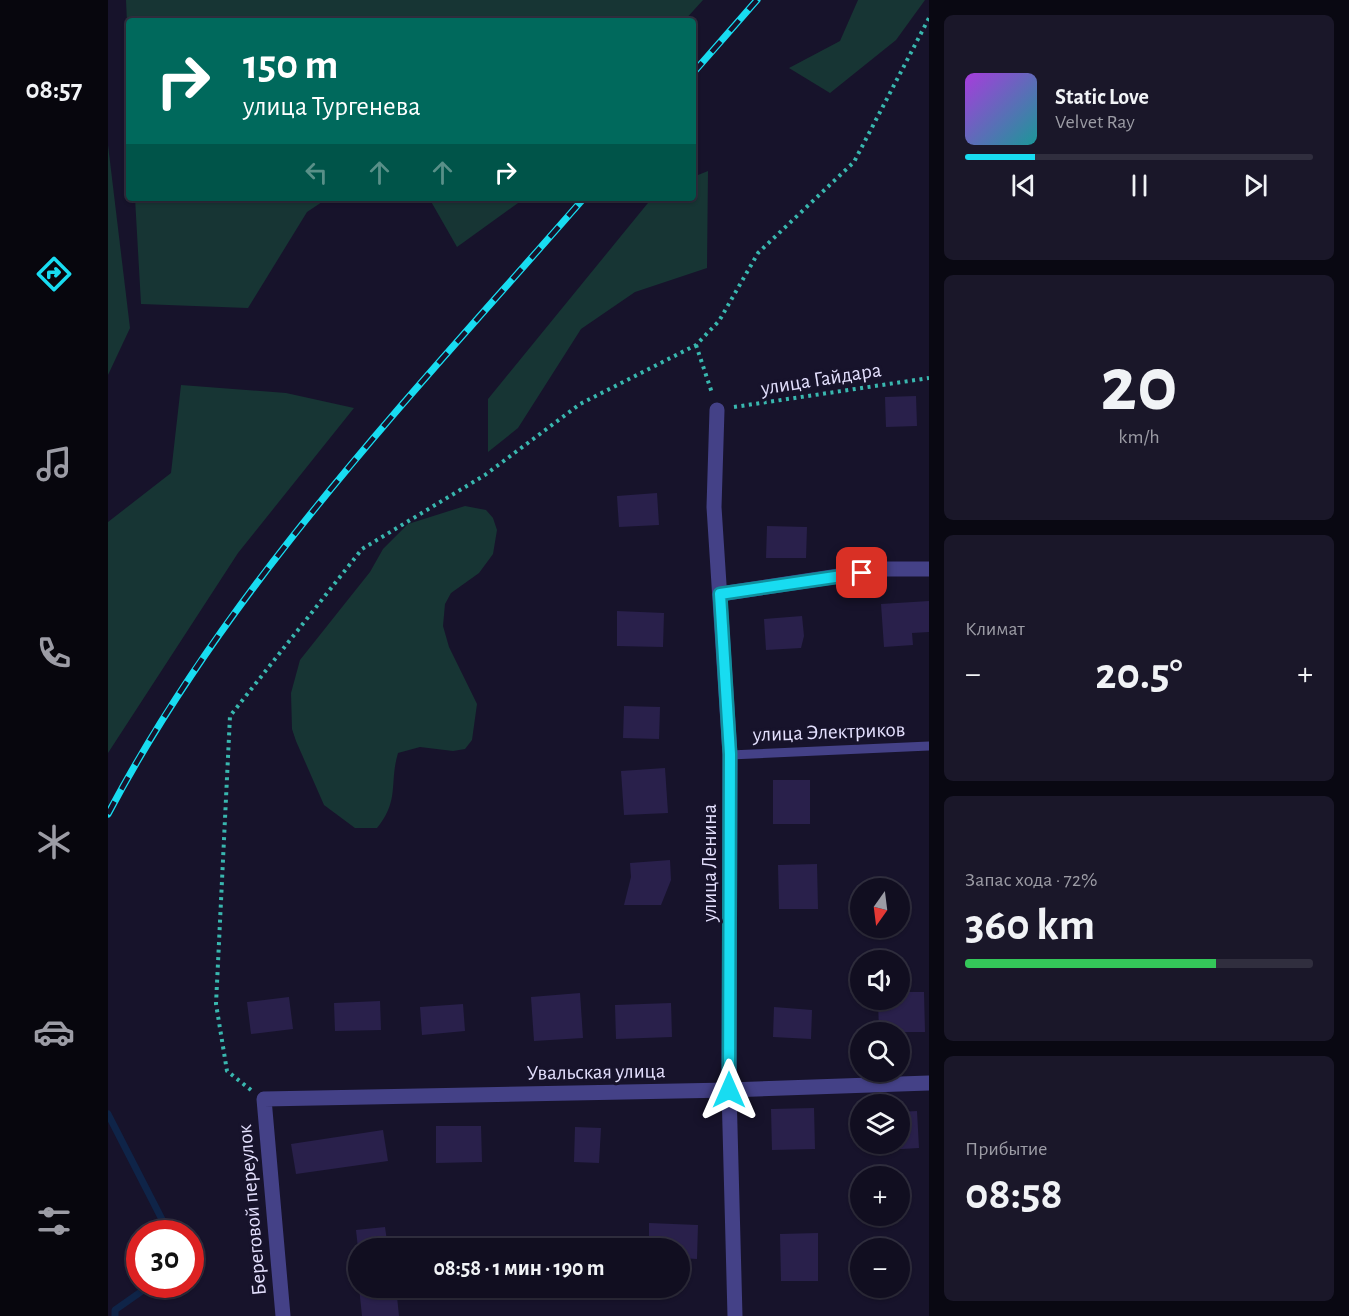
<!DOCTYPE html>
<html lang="ru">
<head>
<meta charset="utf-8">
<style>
	:root { --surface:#110e20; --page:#1a1729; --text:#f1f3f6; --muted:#9c9ca5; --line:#302e3e; --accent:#18dcf1 }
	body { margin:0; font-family:"Alegreya Sans",sans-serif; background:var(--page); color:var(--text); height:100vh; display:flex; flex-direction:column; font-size:22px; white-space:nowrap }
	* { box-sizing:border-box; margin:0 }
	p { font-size:20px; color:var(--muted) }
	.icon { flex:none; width:33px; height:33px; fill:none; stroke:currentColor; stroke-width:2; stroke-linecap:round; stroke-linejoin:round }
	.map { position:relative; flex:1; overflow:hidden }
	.sheet { display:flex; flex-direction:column; gap:15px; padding:15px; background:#090812; width:420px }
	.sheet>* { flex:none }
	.top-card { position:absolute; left:18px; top:18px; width:570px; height:183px; border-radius:6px; box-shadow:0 2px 4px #0004,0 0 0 2px var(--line); background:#00695c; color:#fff; overflow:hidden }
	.needle { width:39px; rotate:194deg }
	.buttons { position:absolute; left:742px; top:878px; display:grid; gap:12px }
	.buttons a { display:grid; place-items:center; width:60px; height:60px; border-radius:50%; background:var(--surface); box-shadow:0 2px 4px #0004,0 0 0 2px var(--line); font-size:30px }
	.speed { position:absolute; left:18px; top:1220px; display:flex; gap:12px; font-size:30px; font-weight:700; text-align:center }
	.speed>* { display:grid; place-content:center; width:78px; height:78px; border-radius:50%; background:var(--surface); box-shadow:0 2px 4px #0004,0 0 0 2px var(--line); line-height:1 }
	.speed .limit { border:9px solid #d22; background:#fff; color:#111 }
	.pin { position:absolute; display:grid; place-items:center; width:51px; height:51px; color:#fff; margin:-26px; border-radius:12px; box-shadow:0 3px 9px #0006 }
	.me { position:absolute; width:66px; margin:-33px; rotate:0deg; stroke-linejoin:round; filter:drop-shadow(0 0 4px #0008) }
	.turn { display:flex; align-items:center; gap:21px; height:126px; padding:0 18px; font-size:27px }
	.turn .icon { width:78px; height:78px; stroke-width:2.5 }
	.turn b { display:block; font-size:42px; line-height:51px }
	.lanes { display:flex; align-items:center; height:57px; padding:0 18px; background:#0003; justify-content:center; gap:30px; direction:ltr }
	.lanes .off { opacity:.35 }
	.big { font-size:45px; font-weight:600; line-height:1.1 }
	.sheet .card { flex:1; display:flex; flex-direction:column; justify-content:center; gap:9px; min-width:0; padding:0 21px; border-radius:9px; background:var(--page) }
	.sheet .dial { align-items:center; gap:0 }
	.dial b { font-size:78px; line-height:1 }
	.song { display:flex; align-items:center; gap:18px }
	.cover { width:72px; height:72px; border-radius:9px; background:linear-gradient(135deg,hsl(280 70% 55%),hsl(180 70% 35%)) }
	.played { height:6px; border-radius:3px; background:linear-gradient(90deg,var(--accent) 20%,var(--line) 20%) }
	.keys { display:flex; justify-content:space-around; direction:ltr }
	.heat { display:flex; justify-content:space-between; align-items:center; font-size:33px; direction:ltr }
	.charge { height:9px; border-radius:4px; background:linear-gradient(90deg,#34c759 72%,var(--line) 0) }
	.trip { position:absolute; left:240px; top:1238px; width:342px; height:60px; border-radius:30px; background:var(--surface); box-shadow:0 2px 4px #0004,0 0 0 2px var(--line); font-weight:600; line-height:60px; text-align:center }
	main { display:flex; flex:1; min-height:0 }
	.tabs { display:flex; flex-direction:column; width:108px; justify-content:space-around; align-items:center; background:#07060d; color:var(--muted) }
	.tabs .icon { width:42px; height:42px }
	.tabs .selected { color:var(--accent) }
	.tabs b { font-size:27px; color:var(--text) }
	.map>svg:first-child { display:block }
	.green { fill:#173534 }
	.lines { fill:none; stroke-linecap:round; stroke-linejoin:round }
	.stream { stroke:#0f2448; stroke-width:7 }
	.building { fill:#29204b }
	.path { stroke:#39b7af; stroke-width:4; stroke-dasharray:3 4.5; stroke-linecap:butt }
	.lane { stroke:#444187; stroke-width:9 }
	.street { stroke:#444187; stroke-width:15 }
	.rail-casing { stroke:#18dcf1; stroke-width:7 }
	.rail { stroke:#17132b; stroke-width:4.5; stroke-dasharray:14; stroke-linecap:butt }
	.route-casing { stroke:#108f9d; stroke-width:15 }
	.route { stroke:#18dcf1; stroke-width:10 }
	.labels { text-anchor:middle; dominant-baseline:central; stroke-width:6; stroke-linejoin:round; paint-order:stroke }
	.street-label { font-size:21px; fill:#e3dffd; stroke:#17132b }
</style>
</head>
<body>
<main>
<nav class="tabs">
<b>08:57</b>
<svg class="icon selected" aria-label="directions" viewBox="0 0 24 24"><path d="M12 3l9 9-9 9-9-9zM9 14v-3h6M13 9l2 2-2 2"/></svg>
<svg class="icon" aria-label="music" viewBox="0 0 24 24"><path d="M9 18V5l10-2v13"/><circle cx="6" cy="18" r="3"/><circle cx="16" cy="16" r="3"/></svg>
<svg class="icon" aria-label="phone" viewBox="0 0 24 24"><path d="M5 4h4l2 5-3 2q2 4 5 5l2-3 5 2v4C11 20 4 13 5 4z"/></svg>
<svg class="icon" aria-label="climate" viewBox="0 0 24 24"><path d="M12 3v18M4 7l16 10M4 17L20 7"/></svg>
<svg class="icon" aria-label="car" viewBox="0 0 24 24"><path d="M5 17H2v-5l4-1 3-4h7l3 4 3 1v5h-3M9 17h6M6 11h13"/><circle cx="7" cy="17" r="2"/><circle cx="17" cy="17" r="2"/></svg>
<svg class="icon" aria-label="filters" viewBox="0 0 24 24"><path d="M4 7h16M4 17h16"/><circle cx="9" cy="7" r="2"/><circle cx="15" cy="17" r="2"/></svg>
</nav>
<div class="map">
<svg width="821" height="1316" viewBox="0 0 821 1316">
	<rect width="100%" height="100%" fill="#17132b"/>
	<g class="green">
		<path d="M18 0H595L576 21H21V69Z"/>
		<path d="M750 0H817L788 40 722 93 681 68 732 41Z"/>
		<path d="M0 145 22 328 0 375Z"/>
		<path d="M600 171 599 268 527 292 473 329 410 428 380 452V399L544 198H585V177Z"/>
		<path d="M27 198H220L199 212 140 308 33 304Z"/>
		<path d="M321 198H417L349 247Z"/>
		<path d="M73 385 178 393 246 408 130 553 0 753V522L63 473Z"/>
		<path d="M357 506 378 510 385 518 389 530 385 554 371 573 343 593 337 604 335 626 341 647 369 704 364 740 357 749 345 751 312 747 290 753C281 783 292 800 269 828H247L216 805 188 741 184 729 183 693 192 660 262 572 275 549 300 524Z"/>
	</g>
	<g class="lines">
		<g class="stream">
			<path d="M0 1114 61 1233"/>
			<path d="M7 1316V1310L44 1284"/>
		</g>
	</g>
	<g class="building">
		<path d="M808 396 809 426 778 427 777 397Z"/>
		<path d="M549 493 551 525 511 527 509 496Z"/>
		<path d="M659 526 699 527 698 558H658Z"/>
		<path d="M821 601V632L804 633 805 645 776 647 773 604Z"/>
		<path d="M509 611 556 613 555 647 509 646Z"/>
		<path d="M694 616 696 636 693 648 658 650 656 619Z"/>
		<path d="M516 706 552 707 551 739 515 738Z"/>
		<path d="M557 768 560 813 516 815 513 771Z"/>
		<rect x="665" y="780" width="37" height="44"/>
		<path d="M562 860 563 880 553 905H516L523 877 522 863Z"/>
		<path d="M709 864 710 909H671L670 865Z"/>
		<path d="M792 992H816L817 1032H771L770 999H792Z"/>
		<path d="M472 993 475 1038 426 1041 423 997Z"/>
		<path d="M181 997 185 1029 143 1034 139 1002Z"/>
		<path d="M272 1001 273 1030 227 1031 226 1003Z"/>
		<path d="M563 1003 564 1037 508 1039 507 1005Z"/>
		<path d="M355 1004 357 1031 314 1035 312 1007Z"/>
		<path d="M666 1007 704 1010 703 1039 665 1037Z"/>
		<path d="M706 1108 707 1149 664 1150 663 1109Z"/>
		<path d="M809 1111 811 1148 760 1151V1143H792V1112Z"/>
		<path d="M328 1126H373L374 1162 328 1163Z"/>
		<path d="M467 1127 493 1128 491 1163 466 1162Z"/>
		<path d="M275 1130 280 1161 188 1174 183 1144Z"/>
		<path d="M541 1223 590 1225 589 1259 572 1258V1248H541Z"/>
		<path d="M277 1227 280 1248H250L248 1230Z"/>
		<path d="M710 1233V1281H673L672 1234Z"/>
		<path d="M251 1287H288L291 1316H254Z"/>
	</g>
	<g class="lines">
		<g class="path">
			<path d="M588 345 604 393"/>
			<path d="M626 407 821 378"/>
			<path d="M143 1090 119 1071 108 1004 122 716 254 549 377 475 472 404 588 345 611 321 650 253 746 162 821 18"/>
		</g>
		<path class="lane" d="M622 755 821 746"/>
		<g class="street">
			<path d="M609 410 606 507 622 755 621 1090 627 1316"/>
			<path d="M612 594 777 569H821"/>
			<path d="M175 1316 156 1099 621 1090 821 1083"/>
		</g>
		<defs>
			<g id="rail">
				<path d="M585 73 649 0"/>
				<path d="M0 814C122 583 306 393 476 198"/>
			</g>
		</defs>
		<use href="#rail" class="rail-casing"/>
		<use href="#rail" class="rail"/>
	</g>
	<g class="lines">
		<defs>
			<path id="route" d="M621 1090 622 754 612 594 754 573"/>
		</defs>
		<use href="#route" class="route-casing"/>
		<use href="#route" class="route"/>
	</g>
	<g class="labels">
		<g class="street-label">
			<text transform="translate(713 379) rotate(-9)">улица Гайдара</text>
			<text transform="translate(721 732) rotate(-2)">улица Электриков</text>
			<text transform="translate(601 863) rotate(-90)">улица Ленина</text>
			<text transform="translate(488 1072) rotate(-1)">Увальская улица</text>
			<text transform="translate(144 1210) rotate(-95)">Береговой переулок</text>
		</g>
	</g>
</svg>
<div class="buttons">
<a><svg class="needle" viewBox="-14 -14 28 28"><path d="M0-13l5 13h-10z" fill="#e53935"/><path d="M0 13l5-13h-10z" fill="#9c9ca5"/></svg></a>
<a><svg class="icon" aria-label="sound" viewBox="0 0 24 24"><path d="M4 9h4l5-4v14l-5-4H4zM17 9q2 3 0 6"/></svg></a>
<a><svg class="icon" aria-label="search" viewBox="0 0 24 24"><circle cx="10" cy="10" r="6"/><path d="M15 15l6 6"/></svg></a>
<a><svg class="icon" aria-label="layers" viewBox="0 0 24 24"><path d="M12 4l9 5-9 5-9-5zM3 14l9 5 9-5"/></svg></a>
<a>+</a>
<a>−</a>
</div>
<div class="speed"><div class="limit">30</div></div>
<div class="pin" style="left:754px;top:573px;background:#d93025"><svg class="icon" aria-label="arrive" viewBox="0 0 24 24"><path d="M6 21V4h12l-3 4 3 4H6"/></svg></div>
<svg class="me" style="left:621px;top:1090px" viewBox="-20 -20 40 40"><path d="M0-17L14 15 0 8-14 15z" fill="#18dcf1" stroke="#fff" stroke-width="4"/></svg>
<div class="trip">08:58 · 1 мин · 190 m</div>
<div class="top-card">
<div class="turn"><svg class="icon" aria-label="right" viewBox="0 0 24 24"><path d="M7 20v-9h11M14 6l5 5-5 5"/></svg><div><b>150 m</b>улица Тургенева</div></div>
<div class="lanes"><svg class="icon off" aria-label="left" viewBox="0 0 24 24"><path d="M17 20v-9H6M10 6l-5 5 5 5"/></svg><svg class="icon off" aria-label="ahead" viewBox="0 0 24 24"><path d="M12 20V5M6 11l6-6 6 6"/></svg><svg class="icon off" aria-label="ahead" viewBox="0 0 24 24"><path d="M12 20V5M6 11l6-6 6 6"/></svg><svg class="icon" aria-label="right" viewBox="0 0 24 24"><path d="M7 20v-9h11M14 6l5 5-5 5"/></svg></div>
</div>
</div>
<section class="sheet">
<div class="card">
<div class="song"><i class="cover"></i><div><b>Static Love</b><p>Velvet Ray</p></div></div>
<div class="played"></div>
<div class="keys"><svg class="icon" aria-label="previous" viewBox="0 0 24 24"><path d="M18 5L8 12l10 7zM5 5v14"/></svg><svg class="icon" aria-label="pause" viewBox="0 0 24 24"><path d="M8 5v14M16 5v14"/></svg><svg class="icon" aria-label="next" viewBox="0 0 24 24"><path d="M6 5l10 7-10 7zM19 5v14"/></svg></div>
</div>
<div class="card dial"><b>20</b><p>km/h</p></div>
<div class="card"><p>Климат</p>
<div class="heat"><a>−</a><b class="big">20.5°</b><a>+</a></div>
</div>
<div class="card"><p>Запас хода · 72%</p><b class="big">360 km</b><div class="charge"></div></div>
<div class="card"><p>Прибытие</p><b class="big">08:58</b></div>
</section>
</main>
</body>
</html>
